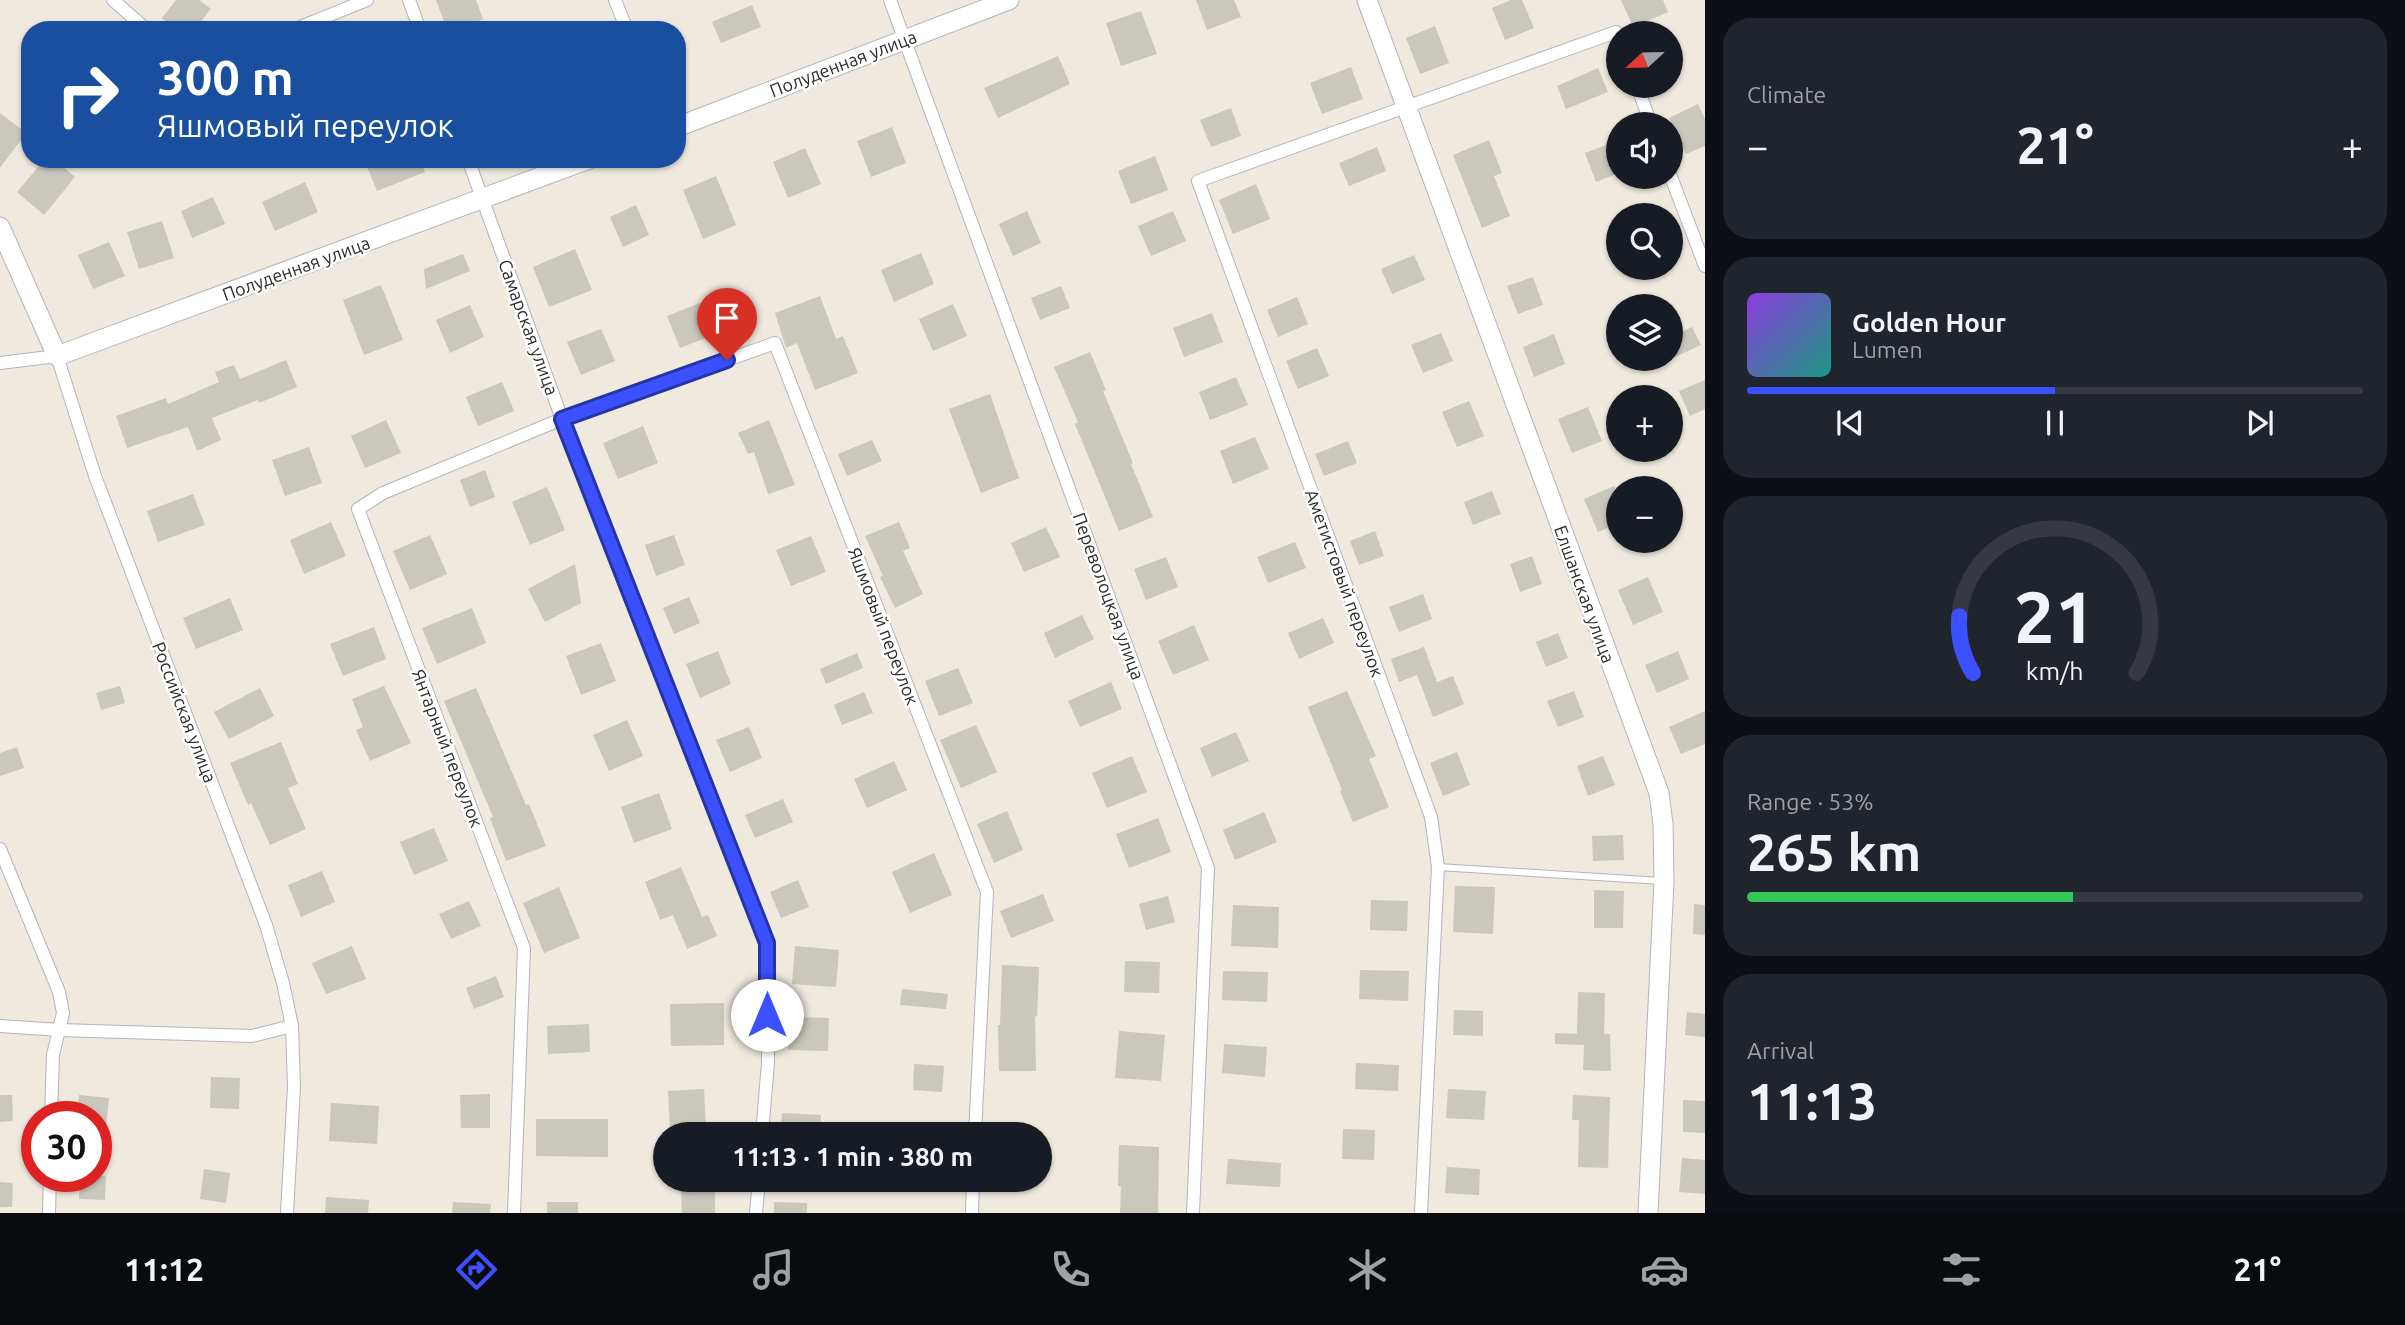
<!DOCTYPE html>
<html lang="en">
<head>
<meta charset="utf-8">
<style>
	:root { --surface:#171b24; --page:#20242c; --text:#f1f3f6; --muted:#9ea1a6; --line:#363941; --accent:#3b51ff }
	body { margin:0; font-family:Ubuntu,sans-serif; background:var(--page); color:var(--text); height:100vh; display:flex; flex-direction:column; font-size:26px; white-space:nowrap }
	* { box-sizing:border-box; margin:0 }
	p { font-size:23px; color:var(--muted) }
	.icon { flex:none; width:38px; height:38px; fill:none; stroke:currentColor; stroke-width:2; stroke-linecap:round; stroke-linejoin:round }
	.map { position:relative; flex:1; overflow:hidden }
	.side { display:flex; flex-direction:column; gap:18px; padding:18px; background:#0d0f14; width:700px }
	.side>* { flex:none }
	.banner { position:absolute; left:21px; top:21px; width:665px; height:147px; border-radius:28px; box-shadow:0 2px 5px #0004; background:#1a4fa0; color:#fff; overflow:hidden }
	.needle { width:46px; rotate:248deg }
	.tools { position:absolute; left:1606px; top:21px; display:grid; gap:14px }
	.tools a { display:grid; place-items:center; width:77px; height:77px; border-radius:50%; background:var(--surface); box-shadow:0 2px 5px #0004; font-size:35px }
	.speed { position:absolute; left:21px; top:1101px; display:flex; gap:14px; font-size:35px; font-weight:700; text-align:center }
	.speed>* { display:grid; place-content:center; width:91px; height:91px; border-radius:50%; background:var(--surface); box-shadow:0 2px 5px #0004; line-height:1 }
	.speed .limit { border:10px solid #d22; background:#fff; color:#111 }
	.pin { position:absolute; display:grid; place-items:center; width:60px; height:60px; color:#fff; margin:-72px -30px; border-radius:50% 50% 50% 0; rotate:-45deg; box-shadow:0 0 7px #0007 }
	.pin .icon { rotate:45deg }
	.me { position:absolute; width:77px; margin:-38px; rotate:0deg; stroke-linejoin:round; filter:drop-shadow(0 0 5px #0008) }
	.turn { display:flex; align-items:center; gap:24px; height:147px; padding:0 21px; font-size:32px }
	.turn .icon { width:91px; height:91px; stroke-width:2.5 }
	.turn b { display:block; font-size:49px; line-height:60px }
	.big { font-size:52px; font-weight:600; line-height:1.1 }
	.side .widget { flex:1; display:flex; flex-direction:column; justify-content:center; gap:10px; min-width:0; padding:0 24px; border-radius:28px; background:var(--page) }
	.side .dial { align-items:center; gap:0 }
	.dial svg { height:182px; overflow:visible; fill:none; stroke:var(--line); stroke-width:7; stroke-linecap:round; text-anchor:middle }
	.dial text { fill:var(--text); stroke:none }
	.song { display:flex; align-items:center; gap:21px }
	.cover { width:84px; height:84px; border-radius:10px; background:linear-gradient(135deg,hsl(270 70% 55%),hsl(170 70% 35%)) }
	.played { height:7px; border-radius:4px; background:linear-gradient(90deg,var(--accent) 50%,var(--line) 50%) }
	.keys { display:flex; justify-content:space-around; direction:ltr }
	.heat { display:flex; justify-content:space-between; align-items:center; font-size:38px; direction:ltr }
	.charge { height:10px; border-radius:5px; background:linear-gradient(90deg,#34c759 53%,var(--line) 0) }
	.trip { position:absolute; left:653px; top:1122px; width:399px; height:70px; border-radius:35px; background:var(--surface); box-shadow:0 2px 5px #0004; font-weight:600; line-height:70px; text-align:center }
	.menu { display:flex; height:112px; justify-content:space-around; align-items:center; background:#090b0e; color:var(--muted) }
	.menu .icon { width:49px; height:49px }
	.menu .on { color:var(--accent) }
	.menu b { font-size:32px; color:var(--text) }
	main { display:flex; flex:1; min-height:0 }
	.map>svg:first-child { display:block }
	.building { fill:#cac7bc }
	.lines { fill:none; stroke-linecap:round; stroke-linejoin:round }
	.lane-casing { stroke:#b2b3c1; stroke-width:8 }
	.street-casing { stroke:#b2b3c1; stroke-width:14 }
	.secondary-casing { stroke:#b2b3c1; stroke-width:21 }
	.lane { stroke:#fff; stroke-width:6 }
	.street { stroke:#fff; stroke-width:12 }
	.secondary { stroke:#fff; stroke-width:19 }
	.route-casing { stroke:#2635a6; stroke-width:18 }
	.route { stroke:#3b51ff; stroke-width:12 }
	.labels { text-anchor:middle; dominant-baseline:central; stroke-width:5; stroke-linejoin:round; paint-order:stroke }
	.street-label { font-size:18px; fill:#2c2c2c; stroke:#fff }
</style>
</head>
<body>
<main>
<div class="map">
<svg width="1705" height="1213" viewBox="0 0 1705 1213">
	<rect width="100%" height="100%" fill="#efe9de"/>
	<g class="building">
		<path d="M176 0H199L211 9 194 30H177L162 18Z"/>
		<path d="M436 0H476L483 19 456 30H447Z"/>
		<path d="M1196 0H1234L1241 17 1207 30Z"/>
		<path d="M1511 0H1522L1534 28 1505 40 1492 8Z"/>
		<path d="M1621 0H1663L1668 12 1633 27Z"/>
		<path d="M752 5 761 27 721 43 712 22Z"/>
		<path d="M1141 11 1157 54 1121 66 1106 23Z"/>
		<path d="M1435 26 1449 63 1420 74 1406 38Z"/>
		<path d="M1058 56 1070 84 998 118 984 88Z"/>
		<path d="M1351 67 1363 99 1322 114 1310 83Z"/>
		<path d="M1598 68 1608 92 1566 109 1557 86Z"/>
		<path d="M1698 104 1705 119V146L1686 154 1669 118Z"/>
		<path d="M1231 108 1241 136 1211 147 1200 120Z"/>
		<path d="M0 113 26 133 0 168Z"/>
		<path d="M892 127 906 163 871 177 857 141Z"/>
		<path d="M1489 140 1502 173 1494 176 1510 216 1482 228 1453 155Z"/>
		<path d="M1619 140V173L1596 182 1585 153Z"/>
		<path d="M1377 147 1386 171 1349 186 1339 163Z"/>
		<path d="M805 148 821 184 788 198 773 162Z"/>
		<path d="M1155 156 1168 190 1131 204 1118 171Z"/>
		<path d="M45 159H54L75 177 44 215 17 192Z"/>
		<path d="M364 159H420L425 172 377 191Z"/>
		<path d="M716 176 736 225 703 239 683 190Z"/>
		<path d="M305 182 318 212 275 231 262 202Z"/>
		<path d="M1256 184 1270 219 1233 234 1219 200Z"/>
		<path d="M213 197 225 224 192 238 181 211Z"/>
		<path d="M636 205 649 235 623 247 610 217Z"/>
		<path d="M1027 211 1041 243 1013 256 999 224Z"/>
		<path d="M1173 211 1186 241 1151 256 1138 226Z"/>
		<path d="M162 221 174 258 139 269 127 232Z"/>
		<path d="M109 242 125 276 93 289 78 255Z"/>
		<path d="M575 249 592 290 549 307 533 267Z"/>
		<path d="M921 253 934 284 894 302 881 270Z"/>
		<path d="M463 254 470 271 426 289 424 269Z"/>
		<path d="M1414 255 1425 280 1392 294 1381 269Z"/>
		<path d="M1533 277 1543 305 1518 314 1507 286Z"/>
		<path d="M381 285 403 340 364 355 343 300Z"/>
		<path d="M1061 286 1070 308 1040 320 1031 298Z"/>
		<path d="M718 296 731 328 680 348 667 316Z"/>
		<path d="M820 296 836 339 843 336 858 373 815 390 797 343 786 348 775 313Z"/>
		<path d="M1297 297 1308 324 1278 337 1267 310Z"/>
		<path d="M953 304 967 336 933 351 919 319Z"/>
		<path d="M470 305 484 337 450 353 436 320Z"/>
		<path d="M1212 313 1223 342 1184 357 1173 328Z"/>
		<path d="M1692 327 1701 345 1671 359V337Z"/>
		<path d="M601 329 615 361 581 375 567 342Z"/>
		<path d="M1441 333 1453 361 1423 373 1411 345Z"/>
		<path d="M1554 334 1565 364 1534 377 1523 347Z"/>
		<path d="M1317 348 1329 376 1298 389 1286 361Z"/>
		<path d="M1090 352 1106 390 1103 391 1133 463 1131 464 1153 517 1119 531 1075 424 1078 422 1054 367Z"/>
		<path d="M286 360 297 387 259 403 258 400 212 418 221 440 197 451 188 427 127 448 116 416 166 398 168 404 219 382 215 372 234 365 240 379Z"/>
		<path d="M1236 377 1248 405 1210 420 1199 392Z"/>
		<path d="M1705 380V409L1690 416 1679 391Z"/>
		<path d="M502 382 514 411 478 426 466 397Z"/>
		<path d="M990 394 1019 478 981 493 949 409Z"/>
		<path d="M1469 401 1484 436 1457 447 1442 412Z"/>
		<path d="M1588 407 1602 441 1572 453 1558 419Z"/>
		<path d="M386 420 401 453 365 468 351 436Z"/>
		<path d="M769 420 795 485 768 494 754 452 748 454 738 433Z"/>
		<path d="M643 426 658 463 618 479 603 443Z"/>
		<path d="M1255 437 1269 469 1233 484 1220 451Z"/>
		<path d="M872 440 882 461 847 476 838 454Z"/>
		<path d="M1348 441 1357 463 1324 476 1315 454Z"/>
		<path d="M309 447 322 483 285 496 272 460Z"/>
		<path d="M485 470 495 497 470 507 460 480Z"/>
		<path d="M1614 486 1619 498V523L1598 532 1584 499Z"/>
		<path d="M547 487 565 530 530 545 512 502Z"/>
		<path d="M1492 491 1501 514 1473 525 1464 502Z"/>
		<path d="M193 494 205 525 158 542 147 511Z"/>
		<path d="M331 522 346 556 304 574 290 540Z"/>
		<path d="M899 522 910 548 903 551 923 594 895 608 880 577 883 576 865 536Z"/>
		<path d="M1046 527 1060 557 1024 572 1011 543Z"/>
		<path d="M1375 531 1384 556 1359 565 1350 541Z"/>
		<path d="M430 535 447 574 410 590 393 551Z"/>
		<path d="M674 535 685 565 656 576 645 545Z"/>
		<path d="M811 536 826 572 791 586 776 550Z"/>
		<path d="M1295 542 1306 568 1268 583 1257 557Z"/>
		<path d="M1532 556 1542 584 1520 592 1510 564Z"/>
		<path d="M1166 557 1178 587 1146 600 1134 569Z"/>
		<path d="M575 564 581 603 545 622 528 589Z"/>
		<path d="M1648 577 1663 612 1633 625 1618 590Z"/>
		<path d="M1423 594 1432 619 1399 632 1389 607Z"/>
		<path d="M689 597 700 623 674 634 663 608Z"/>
		<path d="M230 598 243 630 196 649 183 618Z"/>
		<path d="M472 608 486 643 437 664 422 628Z"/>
		<path d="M1082 615 1094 639 1055 658 1044 633Z"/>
		<path d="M1323 618 1334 643 1299 659 1288 633Z"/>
		<path d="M1194 625 1209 660 1173 675 1158 641Z"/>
		<path d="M374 627 386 659 343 676 330 644Z"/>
		<path d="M1558 633 1568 658 1546 667 1536 642Z"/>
		<path d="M601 643 616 681 581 695 566 656Z"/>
		<path d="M1424 647 1437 682 1453 676 1464 704 1433 717 1417 675 1399 682 1391 659Z"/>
		<path d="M718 651 731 684 700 698 686 664Z"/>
		<path d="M1678 651 1689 679 1657 693 1645 665Z"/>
		<path d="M857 653 863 668 826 684 820 669Z"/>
		<path d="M958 668 973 703 939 716 925 681Z"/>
		<path d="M1111 682 1122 709 1080 727 1068 701Z"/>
		<path d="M120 686 125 703 101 710 96 693Z"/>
		<path d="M384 686 411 743 370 761 356 730 363 727 352 699Z"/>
		<path d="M260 688 274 716 229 739 214 712Z"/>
		<path d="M476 688 526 805 529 804 546 846 506 861 490 818 493 817 444 701Z"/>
		<path d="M1347 691 1376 756 1369 759 1389 807 1353 822 1340 791 1342 790 1308 707Z"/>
		<path d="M1574 691 1584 717 1558 727 1547 701Z"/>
		<path d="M864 692 873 713 842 725 834 705Z"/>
		<path d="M1705 711V744L1681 754 1669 727Z"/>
		<path d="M627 720 643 756 609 771 593 735Z"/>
		<path d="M976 725 997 772 961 788 940 740Z"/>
		<path d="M749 727 762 758 730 772 716 740Z"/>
		<path d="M1236 732 1249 761 1212 777 1200 748Z"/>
		<path d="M281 742 298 784 288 788 306 829 270 845 251 803 248 805 230 763Z"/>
		<path d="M17 747 24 768 0 776V753Z"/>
		<path d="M1457 752 1470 785 1443 796 1430 763Z"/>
		<path d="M1132 756 1147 792 1107 808 1092 773Z"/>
		<path d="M1603 756 1615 785 1588 796 1577 766Z"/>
		<path d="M894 761 907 790 867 808 854 779Z"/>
		<path d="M659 793 672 829 634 843 621 807Z"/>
		<path d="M783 799 793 822 755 838 745 815Z"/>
		<path d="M1007 811 1023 850 994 863 977 824Z"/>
		<path d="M1264 812 1277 842 1235 860 1223 830Z"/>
		<path d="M1158 818 1171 852 1129 868 1116 834Z"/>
		<path d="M434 828 448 861 414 875 400 842Z"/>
		<path d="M1623 835 1624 860 1593 861 1592 836Z"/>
		<path d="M934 853 952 895 910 913 892 872Z"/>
		<path d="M681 867 702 917 708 915 717 936 687 949 673 915 660 920 645 882Z"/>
		<path d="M322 871 335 902 301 917 288 885Z"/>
		<path d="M798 880 809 907 781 918 770 892Z"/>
		<path d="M1455 886 1495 887 1493 934 1453 932Z"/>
		<path d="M559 887 580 938 544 953 523 903Z"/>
		<path d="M1594 890 1624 891 1623 928H1594Z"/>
		<path d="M1043 894 1054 921 1011 938 1000 911Z"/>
		<path d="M1168 896 1175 922 1146 930 1139 904Z"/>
		<path d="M1371 900 1408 901 1407 931 1370 930Z"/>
		<path d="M469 901 481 926 451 939 439 914Z"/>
		<path d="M1694 904 1705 905V935L1693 934Z"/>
		<path d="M1233 905 1279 907 1278 948 1231 946Z"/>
		<path d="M352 946 366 979 326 994 312 963Z"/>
		<path d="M795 946 839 950 836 987 792 984Z"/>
		<path d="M1125 961 1160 962 1159 993 1124 992Z"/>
		<path d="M1002 965 1039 967 1037 1017 1035 1016 1036 1071H999L998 1025H1000Z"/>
		<path d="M1360 970 1409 971 1408 1001 1359 999Z"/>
		<path d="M1223 971 1268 972 1267 1002 1222 1000Z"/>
		<path d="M496 976 504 997 474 1009 466 988Z"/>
		<path d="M902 989 948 994 946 1009 900 1005Z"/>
		<path d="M1578 992 1605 993 1604 1034H1610L1611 1071 1583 1070 1584 1045 1555 1044V1033L1577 1034Z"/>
		<path d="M724 1003V1045L671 1046 670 1004Z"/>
		<path d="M1454 1010 1483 1011V1036L1453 1035Z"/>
		<path d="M1687 1012 1705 1014V1037L1685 1035Z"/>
		<path d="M789 1017 829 1018 828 1051 788 1050Z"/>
		<path d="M589 1024 590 1052 548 1054 547 1026Z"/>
		<path d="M1119 1031 1165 1035 1161 1081 1115 1078Z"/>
		<path d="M1224 1044 1267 1047 1265 1077 1222 1073Z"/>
		<path d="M1356 1063 1399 1065 1398 1091 1355 1089Z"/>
		<path d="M914 1064 944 1066 942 1092 913 1090Z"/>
		<path d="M211 1077 240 1078 239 1109 210 1108Z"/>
		<path d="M704 1089 706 1129 670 1130 668 1091Z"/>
		<path d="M1448 1089 1486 1091 1484 1120 1446 1118Z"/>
		<path d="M490 1094V1128H461L460 1095Z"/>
		<path d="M0 1095H12L13 1121 0 1122Z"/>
		<path d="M79 1095 109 1098 104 1146 96 1145V1116H77Z"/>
		<path d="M1573 1095 1610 1097 1608 1168 1578 1167 1579 1120H1572Z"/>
		<path d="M1683 1100 1705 1101V1133L1683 1132Z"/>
		<path d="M331 1103 379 1106 377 1144 329 1141Z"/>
		<path d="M782 1113 821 1115 820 1134H781Z"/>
		<path d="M536 1119H608V1157L536 1156Z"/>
		<path d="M1343 1129 1375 1130 1374 1160 1342 1159Z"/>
		<path d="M1119 1145 1159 1147 1158 1213H1120L1121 1186H1118Z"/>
		<path d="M1682 1158 1705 1160V1194L1679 1192Z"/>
		<path d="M1228 1159 1281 1163 1280 1187 1226 1184Z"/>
		<path d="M1447 1167 1480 1169 1479 1195 1445 1193Z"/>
		<path d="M204 1169 230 1173 226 1203 200 1199Z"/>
		<path d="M80 1176H106L105 1200 79 1199Z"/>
		<path d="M0 1182 13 1183 12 1207H0Z"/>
		<path d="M715 1189V1213H682L681 1190Z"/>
		<path d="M326 1197 369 1200 368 1213H325Z"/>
		<path d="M453 1202 491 1204 490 1213H452Z"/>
		<rect x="547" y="1202" width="31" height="11"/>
		<path d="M774 1202 807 1203V1213H774Z"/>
	</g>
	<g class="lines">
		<defs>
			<path id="lane" d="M1438 867 1662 881"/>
			<g id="street">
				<path d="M113 0 147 30"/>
				<path d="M409 0 420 30"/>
				<path d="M615 0 627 30"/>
				<path d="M890 0 1208 868 1193 1213"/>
				<path d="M293 30 367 0"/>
				<path d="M1637 86 1651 124"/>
				<path d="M468 159 562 419 767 943 768 1063 762 1134"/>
				<path d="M1671 177 1705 266"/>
				<path d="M0 363 57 356 95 476 266 925 283 983 292 1026 294 1087 287 1213"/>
				<path d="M0 849 59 992 63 1013 53 1055 51 1116"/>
				<path d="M0 1026 60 1030 252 1036 292 1026"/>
				<path d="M49 1213 50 1176"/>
				<path d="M514 1213 524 948 358 509 383 493 562 419 775 343 987 892 975 1134"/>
				<path d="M756 1213 759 1180"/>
				<path d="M972 1213 973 1180"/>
				<path d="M1421 1213 1438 867 1431 817 1198 181 1616 32 1619 39"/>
			</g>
			<g id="secondary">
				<path d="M1367 0 1659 793 1663 824 1664 881 1648 1213"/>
				<path d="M677 127 1009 0"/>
				<path d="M0 227 57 356 589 159"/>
			</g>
		</defs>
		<use href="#lane" class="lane-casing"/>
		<use href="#street" class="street-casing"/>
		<use href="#secondary" class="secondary-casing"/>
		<use href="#lane" class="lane"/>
		<use href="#street" class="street"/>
		<use href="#secondary" class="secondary"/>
	</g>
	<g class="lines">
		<defs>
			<path id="route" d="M727 360 562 419 767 943V1015"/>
		</defs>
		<use href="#route" class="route-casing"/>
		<use href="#route" class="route"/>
	</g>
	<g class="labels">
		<g class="street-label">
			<text transform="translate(843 63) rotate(-21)">Полуденная улица</text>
			<text transform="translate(296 268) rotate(-20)">Полуденная улица</text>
			<text transform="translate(529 327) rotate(70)">Самарская улица</text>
			<text transform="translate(1345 583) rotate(70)">Аметистовый переулок</text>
			<text transform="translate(1585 594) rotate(70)">Елшанская улица</text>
			<text transform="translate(1109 596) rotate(70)">Переволоцкая улица</text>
			<text transform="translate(884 626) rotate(69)">Яшмовый переулок</text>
			<text transform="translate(185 712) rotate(69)">Российская улица</text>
			<text transform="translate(448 748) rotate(69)">Янтарный переулок</text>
		</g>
	</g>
</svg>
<div class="tools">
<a><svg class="needle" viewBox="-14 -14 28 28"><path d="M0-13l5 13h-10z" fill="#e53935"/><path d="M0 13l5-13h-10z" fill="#9ea1a6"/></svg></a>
<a><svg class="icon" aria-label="sound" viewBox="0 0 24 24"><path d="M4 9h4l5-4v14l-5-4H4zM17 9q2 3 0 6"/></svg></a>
<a><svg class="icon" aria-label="search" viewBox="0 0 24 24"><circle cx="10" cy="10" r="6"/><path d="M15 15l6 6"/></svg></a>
<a><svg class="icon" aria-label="layers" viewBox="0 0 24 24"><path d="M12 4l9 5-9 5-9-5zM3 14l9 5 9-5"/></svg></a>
<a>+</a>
<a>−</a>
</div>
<div class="speed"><div class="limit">30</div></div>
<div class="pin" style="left:727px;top:360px;background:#d93025"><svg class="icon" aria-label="arrive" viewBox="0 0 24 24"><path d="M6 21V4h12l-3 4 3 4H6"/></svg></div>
<svg class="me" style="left:767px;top:1015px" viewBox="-20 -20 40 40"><circle r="19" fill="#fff"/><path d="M0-13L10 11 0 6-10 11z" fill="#3b51ff"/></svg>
<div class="trip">11:13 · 1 min · 380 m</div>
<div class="banner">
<div class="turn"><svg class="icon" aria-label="right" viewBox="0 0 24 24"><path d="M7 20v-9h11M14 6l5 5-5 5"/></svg><div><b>300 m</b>Яшмовый переулок</div></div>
</div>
</div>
<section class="side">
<div class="widget"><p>Climate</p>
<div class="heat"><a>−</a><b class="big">21°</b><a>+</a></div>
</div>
<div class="widget">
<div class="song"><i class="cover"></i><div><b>Golden Hour</b><p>Lumen</p></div></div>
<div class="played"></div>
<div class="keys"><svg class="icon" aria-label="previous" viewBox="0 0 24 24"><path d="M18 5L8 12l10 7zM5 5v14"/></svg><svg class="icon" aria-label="pause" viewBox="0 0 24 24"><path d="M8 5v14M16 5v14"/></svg><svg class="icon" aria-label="next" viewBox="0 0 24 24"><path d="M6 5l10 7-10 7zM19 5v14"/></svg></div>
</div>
<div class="widget dial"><svg viewBox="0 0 100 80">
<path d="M14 69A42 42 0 1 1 86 69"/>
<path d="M14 69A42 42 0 0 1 8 44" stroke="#3b51ff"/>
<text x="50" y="56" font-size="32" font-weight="700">21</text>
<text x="50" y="72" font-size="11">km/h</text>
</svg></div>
<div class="widget"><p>Range · 53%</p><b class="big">265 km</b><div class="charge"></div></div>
<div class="widget"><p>Arrival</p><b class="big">11:13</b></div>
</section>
</main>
<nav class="menu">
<b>11:12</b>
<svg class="icon on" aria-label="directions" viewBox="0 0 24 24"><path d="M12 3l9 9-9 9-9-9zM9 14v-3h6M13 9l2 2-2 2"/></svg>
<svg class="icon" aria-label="music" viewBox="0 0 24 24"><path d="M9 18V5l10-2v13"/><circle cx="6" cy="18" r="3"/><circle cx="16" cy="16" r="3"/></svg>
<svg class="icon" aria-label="phone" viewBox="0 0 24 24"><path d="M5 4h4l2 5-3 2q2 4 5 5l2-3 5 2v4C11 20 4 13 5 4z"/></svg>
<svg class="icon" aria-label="climate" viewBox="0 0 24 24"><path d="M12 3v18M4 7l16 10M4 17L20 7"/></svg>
<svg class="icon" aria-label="car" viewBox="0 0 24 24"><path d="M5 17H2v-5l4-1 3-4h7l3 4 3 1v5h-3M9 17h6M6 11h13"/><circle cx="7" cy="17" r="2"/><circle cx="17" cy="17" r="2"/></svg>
<svg class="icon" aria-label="filters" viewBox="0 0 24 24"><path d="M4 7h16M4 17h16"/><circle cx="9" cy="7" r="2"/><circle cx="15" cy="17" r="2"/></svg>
<b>21°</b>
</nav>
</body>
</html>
